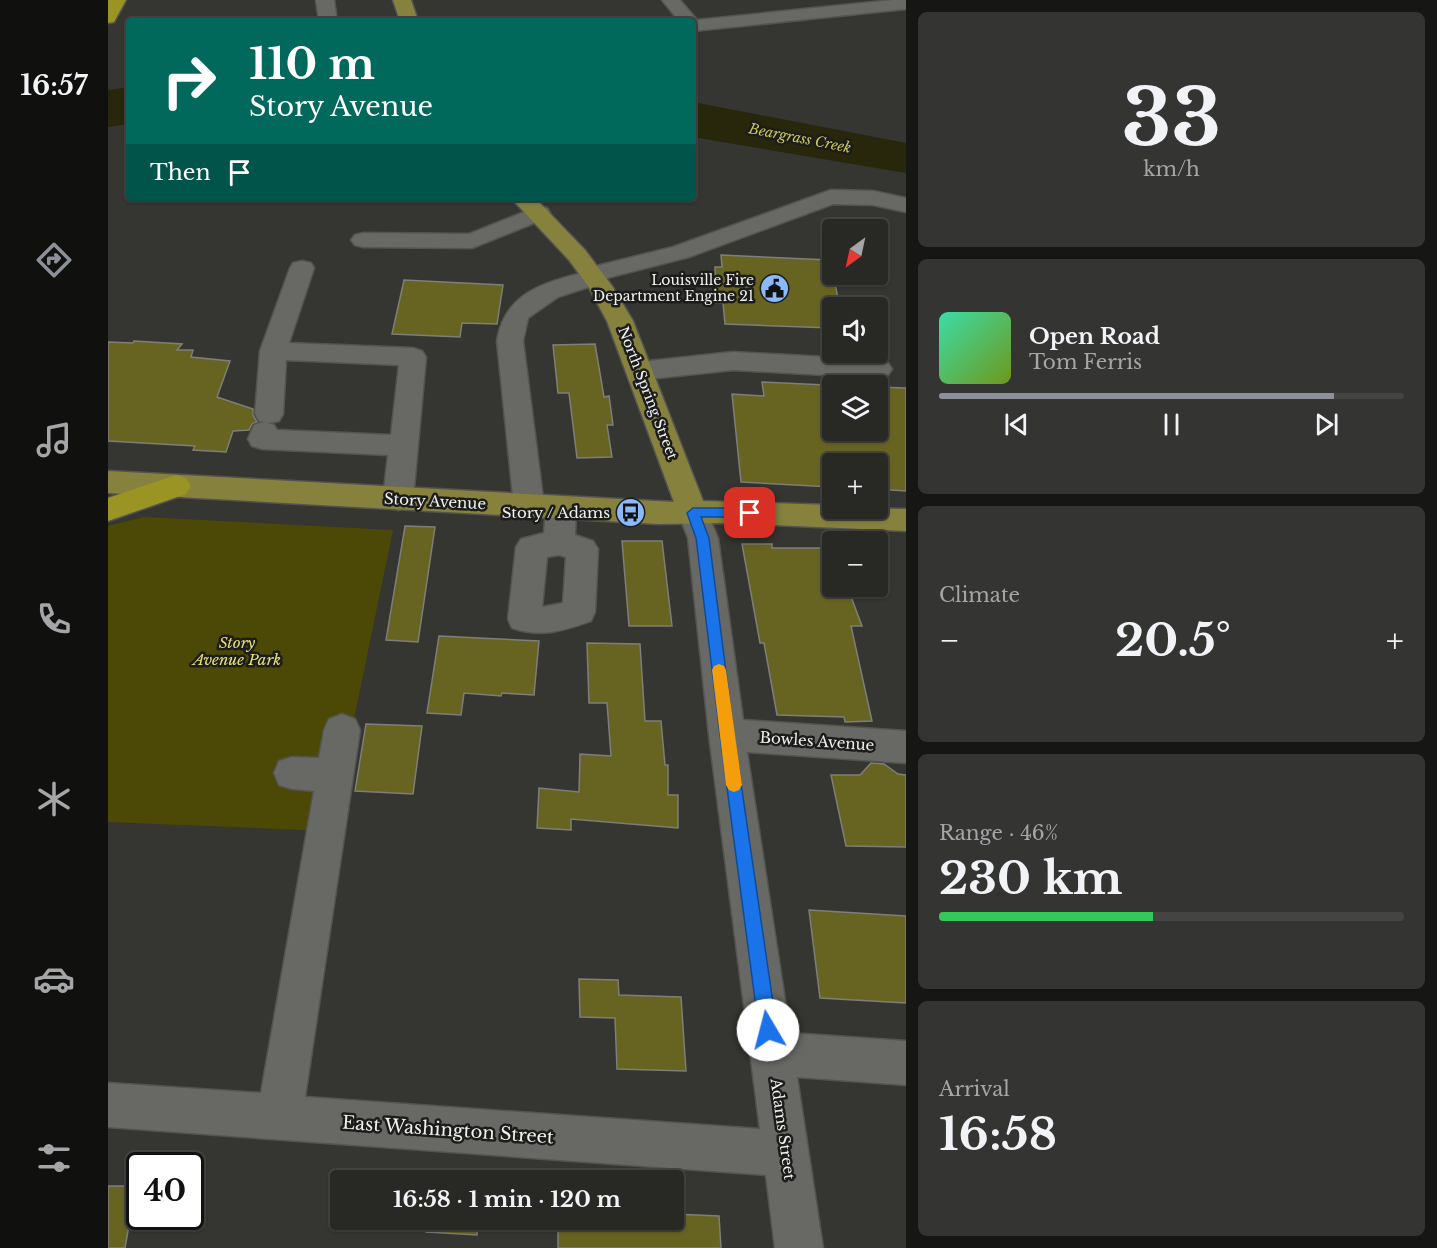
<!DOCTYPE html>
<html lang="en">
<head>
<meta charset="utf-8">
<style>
	:root { --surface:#282825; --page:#343432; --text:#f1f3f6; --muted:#a5a6a7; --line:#444442; --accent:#8c9099 }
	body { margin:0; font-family:"Libre Baskerville",serif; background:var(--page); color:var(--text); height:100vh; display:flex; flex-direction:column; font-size:22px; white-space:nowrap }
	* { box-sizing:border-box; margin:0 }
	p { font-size:20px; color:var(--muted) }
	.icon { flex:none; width:33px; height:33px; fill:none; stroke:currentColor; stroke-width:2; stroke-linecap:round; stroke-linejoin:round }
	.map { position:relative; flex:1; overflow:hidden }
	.side { display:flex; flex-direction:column; gap:12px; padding:12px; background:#161614; width:531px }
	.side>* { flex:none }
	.top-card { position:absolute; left:18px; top:18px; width:570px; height:183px; border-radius:6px; box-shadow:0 2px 4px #0004,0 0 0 2px var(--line); background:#00695c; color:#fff; overflow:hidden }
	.needle { width:39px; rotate:213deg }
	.tools { position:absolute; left:714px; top:219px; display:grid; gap:12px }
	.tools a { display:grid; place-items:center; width:66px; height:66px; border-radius:6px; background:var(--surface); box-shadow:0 2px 4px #0004,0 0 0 2px var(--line); font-size:30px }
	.speed { position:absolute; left:18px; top:1152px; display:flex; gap:12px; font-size:30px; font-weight:700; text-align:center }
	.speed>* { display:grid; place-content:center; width:78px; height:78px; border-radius:50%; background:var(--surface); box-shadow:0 2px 4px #0004,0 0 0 2px var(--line); line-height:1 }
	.speed .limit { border:3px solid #111; border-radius:9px; background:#fff; color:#111 }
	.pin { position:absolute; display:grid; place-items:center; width:51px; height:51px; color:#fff; margin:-26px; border-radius:12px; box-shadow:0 3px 9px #0006 }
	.me { position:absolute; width:66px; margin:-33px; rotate:352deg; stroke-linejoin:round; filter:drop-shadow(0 0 4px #0008) }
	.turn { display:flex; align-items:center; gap:21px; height:126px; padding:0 24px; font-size:27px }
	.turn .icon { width:78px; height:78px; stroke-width:2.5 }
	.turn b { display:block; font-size:42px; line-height:51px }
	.then { display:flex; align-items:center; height:57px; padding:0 24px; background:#0003; gap:12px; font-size:22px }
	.big { font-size:45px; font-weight:700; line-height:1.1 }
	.side .tile { flex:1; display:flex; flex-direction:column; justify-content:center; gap:9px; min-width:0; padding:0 21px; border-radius:9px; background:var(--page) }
	.side .dial { align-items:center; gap:0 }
	.dial b { font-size:78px; line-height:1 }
	.song { display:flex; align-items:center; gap:18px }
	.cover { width:72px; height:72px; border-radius:9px; background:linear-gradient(135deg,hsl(160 70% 55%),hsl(80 70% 35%)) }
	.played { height:6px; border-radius:3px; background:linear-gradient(90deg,var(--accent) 85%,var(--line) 85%) }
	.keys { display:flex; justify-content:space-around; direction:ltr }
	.heat { display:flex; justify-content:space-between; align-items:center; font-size:33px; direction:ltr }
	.charge { height:9px; border-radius:4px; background:linear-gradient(90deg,#34c759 46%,var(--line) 0) }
	.trip { position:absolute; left:222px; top:1170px; width:354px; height:60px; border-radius:6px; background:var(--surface); box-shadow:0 2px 4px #0004,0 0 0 2px var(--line); font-weight:700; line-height:60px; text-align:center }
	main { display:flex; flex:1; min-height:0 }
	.dock { display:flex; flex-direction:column; width:108px; justify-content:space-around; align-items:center; background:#10100f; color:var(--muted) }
	.dock .icon { width:42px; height:42px }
	.dock .current { color:var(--accent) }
	.dock b { font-size:27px; color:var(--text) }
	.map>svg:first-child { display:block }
	.green { fill:#4c4906 }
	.water { fill:#28270c }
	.building { fill:#676422; stroke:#7e7e7a; stroke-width:1.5 }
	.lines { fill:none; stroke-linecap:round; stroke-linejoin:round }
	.minor-casing { stroke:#535350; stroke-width:3 }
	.major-casing { stroke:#535350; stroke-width:3 }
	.highway-casing { stroke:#535350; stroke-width:3 }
	.minor { fill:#686864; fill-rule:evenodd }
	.major { fill:#86823e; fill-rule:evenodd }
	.highway { fill:#9a9424; fill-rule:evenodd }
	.route { fill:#1a73e8; stroke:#114b97; stroke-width:1.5 }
	.slow { fill:#f59e0b }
	.labels { text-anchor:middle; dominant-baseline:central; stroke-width:5; stroke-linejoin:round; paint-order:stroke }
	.far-water-label { font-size:14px; font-style:italic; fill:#cfca56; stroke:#1c1c1b }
	.far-poi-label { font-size:14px; fill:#f0f0ee; stroke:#1c1c1b; text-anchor:end }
	.far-street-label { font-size:14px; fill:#f0f0ee; stroke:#1c1c1b }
	.street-label { font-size:15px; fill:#f0f0ee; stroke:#1c1c1b }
	.poi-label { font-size:15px; fill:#f0f0ee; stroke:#1c1c1b; text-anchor:end }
	.park-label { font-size:15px; font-style:italic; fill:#e8e370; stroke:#1c1c1b }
	.near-street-label { font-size:18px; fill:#f0f0ee; stroke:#1c1c1b }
</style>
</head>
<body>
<main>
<nav class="dock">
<b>16:57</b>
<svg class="icon current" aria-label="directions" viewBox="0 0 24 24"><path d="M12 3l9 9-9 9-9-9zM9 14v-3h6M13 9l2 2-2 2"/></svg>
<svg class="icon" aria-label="music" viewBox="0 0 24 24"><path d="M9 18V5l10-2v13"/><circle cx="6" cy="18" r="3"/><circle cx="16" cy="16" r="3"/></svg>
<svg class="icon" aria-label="phone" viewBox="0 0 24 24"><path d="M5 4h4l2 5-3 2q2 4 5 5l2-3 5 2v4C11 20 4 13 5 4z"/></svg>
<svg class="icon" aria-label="climate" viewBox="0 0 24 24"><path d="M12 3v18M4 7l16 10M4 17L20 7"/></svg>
<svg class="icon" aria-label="car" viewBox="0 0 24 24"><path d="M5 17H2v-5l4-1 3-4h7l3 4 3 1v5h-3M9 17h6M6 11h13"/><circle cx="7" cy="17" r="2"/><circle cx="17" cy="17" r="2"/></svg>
<svg class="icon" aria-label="filters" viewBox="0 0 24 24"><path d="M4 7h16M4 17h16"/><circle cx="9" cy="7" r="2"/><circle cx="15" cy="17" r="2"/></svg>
</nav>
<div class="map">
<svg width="798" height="1248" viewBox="0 0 798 1248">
	<rect width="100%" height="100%" fill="#353531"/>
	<path class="green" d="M36 517 285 530 223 831 0 822V526Z"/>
	<g class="water">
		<path d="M21 87V124L0 127V90Z"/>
		<path d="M585 102 798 143V173L585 137Z"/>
	</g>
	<g class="building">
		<path d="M613 255 722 260 732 308H724V328L617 324 615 303H608L607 267H614Z"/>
		<path d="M296 280 395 285 389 324 354 323 352 337 284 334Z"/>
		<path d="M26 341 74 344 69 350H85L83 357 122 361 109 397 145 409V415L149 422 144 424 141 430 125 431 118 452 85 450 87 446 0 441V342L25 343Z"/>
		<path d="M487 344 496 397 501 396 505 425H499L504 457 469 458 461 393H450L445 345Z"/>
		<path d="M654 382 739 386H724V430H770V387L798 388V491L770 489V464H724V487L633 482 624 394 656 396Z"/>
		<path d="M297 526 327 527 310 642 278 640Z"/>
		<path d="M514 541H554L564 626H521Z"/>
		<path d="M634 544H664V548H724V586H739L754 626H743L764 721 737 722 736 717 669 715 656 643H652Z"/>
		<path d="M331 636 431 641 426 695 394 693 393 696 356 693 353 715 319 713Z"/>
		<path d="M479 643 532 644 537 721H553L557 765H560V795H570V828L463 819V830L429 828 431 788 471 792 472 754 503 756 499 703H481Z"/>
		<path d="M258 724 314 726 305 794 247 791Z"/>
		<path d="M763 763 776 764 790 774 798 775V847L738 846 723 775H752Z"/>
		<path d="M701 910 798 916V1003L712 998Z"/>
		<path d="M471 979 510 980 511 995 573 997 578 1071 509 1069 507 1018 472 1017Z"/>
		<path d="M324 1175 372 1178V1180H323Z"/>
		<path d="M0 1186H28L17 1248H0Z"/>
		<path d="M566 1214 611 1216 613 1248H450V1220H566Z"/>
		<path d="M319 1220H370L369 1235 318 1232Z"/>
	</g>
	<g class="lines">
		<defs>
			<g id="minor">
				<path d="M208 0H226L229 21H211Z"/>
				<path d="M554 0H572L589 20 785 0H798V9L585 31V21H571Z"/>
				<path d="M723 190 765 191 798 198V212L765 205 725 204 581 257 499 278 496 282 450 297 420 318 415 341 436 506 432 514 421 517 410 514 406 506 389 341C396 295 433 283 474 273L476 269 565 247Z"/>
				<path d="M431 206 439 208 442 213 439 218 364 248 255 247 247 245 243 240 247 235 255 233 361 234Z"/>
				<path d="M194 261 203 263 206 268 181 343 305 348 314 351 318 357 305 499 301 507 290 510 279 507 275 499 280 455 154 449 144 446 140 439 146 425 156 422 166 425 169 430 283 435 291 365 178 360 175 414 171 421 161 423 151 421 147 414 152 351 182 268 185 263Z"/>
				<path d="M625 352 771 360 780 363 784 369 780 375 771 378 625 370 531 380 522 377 518 371 522 365 531 362Z"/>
				<path d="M453 497 464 500 468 508 467 535 485 541 490 549 487 612 483 621C454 631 434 638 404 628L400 619 408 547 413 539 436 533 438 508 442 500ZM451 555 458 557 455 603 434 607 439 557Z"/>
				<path d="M585 502 596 505 610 538 635 720 798 731V763L639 752 682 1033 798 1041V1085L689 1077 715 1248H667L658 1175 0 1127V1083L153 1093 206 791 184 789 171 785 166 773 171 761 184 757 211 758 216 730 221 719 234 714 247 719 252 730 197 1097 652 1129 601 735 580 538 570 513 574 505Z"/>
			</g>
			<g id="major">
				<path d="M285 0H303L310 21H292Z"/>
				<path d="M403 198H427L477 250 504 286 525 321 595 501 724 505V508L798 509V531L620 523 551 524 0 493V471L566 502 499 321 480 286 461 260Z"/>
			</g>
			<g id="highway">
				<path d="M0 0H18L6 22 0 23Z"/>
				<path d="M68 475 78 478 83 486 78 494 0 521V498Z"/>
			</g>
		</defs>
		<use href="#minor" class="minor-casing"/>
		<use href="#major" class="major-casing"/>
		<use href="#highway" class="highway-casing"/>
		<use href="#minor" class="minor"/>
		<use href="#major" class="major"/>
		<use href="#highway" class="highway"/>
	</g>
	<path class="route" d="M585 508H642L648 513 642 517H593L601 538 626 735 669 1030 667 1037 660 1039 654 1037 651 1030 612 735 588 538 579 513Z"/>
	<path class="slow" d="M611 664 616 666 618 670 634 785 631 790 626 792 621 790 618 785 604 670 606 666Z"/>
	<defs>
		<symbol id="civic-disc" viewBox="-11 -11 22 22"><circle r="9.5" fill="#8abafc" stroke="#1c1c1b"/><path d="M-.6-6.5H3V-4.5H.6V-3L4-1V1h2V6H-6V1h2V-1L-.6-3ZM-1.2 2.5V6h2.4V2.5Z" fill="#111"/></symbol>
		<symbol id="bus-disc" viewBox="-11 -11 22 22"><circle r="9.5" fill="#8abafc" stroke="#1c1c1b"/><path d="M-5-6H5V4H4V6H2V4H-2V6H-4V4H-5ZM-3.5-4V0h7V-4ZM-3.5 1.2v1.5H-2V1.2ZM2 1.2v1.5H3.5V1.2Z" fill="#111"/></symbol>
	</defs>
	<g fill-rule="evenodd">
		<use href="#civic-disc" x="650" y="272" width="33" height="33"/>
		<use href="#bus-disc" x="506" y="496" width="33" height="33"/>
	</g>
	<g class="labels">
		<g class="far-water-label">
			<text transform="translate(692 138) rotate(11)">Beargrass Creek</text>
		</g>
		<g class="far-poi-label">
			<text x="646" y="280">Louisville Fire<tspan x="646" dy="16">Department Engine 21</tspan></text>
		</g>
		<g class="far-street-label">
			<text transform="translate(540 393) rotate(69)">North Spring Street</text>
		</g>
		<g class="street-label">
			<text transform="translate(327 501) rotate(3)">Story Avenue</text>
			<text transform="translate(709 741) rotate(4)">Bowles Avenue</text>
			<text transform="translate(675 1129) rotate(82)">Adams Street</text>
		</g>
		<g class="poi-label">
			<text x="502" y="512">Story / Adams</text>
		</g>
		<g class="park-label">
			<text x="129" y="642">Story<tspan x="129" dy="17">Avenue Park</tspan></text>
		</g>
		<g class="near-street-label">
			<text transform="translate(340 1130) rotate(4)">East Washington Street</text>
		</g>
	</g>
</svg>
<div class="tools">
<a><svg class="needle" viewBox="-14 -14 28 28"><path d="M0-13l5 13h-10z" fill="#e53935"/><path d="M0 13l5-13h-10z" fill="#a5a6a7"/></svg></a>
<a><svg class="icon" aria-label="sound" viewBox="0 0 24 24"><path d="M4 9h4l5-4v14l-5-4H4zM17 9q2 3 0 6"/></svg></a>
<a><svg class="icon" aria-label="layers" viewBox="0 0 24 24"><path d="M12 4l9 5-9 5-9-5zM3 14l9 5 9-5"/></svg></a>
<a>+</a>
<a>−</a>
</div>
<div class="speed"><div class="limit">40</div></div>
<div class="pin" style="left:642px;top:513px;background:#d93025"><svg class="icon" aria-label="arrive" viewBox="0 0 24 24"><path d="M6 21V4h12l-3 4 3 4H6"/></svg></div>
<svg class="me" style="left:660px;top:1030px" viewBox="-20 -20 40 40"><circle r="19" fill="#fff"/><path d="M0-13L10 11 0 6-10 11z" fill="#1a73e8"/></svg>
<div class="trip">16:58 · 1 min · 120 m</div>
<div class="top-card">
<div class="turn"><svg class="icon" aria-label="right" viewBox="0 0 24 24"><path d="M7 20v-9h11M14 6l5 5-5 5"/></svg><div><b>110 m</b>Story Avenue</div></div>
<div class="then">Then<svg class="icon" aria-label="arrive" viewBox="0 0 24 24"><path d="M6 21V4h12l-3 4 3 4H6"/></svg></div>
</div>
</div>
<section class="side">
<div class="tile dial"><b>33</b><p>km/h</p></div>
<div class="tile">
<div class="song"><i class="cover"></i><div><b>Open Road</b><p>Tom Ferris</p></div></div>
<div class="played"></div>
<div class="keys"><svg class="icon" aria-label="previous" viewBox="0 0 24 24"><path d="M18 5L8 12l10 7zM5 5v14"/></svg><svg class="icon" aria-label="pause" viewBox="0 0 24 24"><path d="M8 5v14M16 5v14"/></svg><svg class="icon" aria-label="next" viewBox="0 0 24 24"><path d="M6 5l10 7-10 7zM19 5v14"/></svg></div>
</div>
<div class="tile"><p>Climate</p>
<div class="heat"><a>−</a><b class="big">20.5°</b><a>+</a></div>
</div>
<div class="tile"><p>Range · 46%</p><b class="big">230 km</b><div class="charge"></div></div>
<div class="tile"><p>Arrival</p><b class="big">16:58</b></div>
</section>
</main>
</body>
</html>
